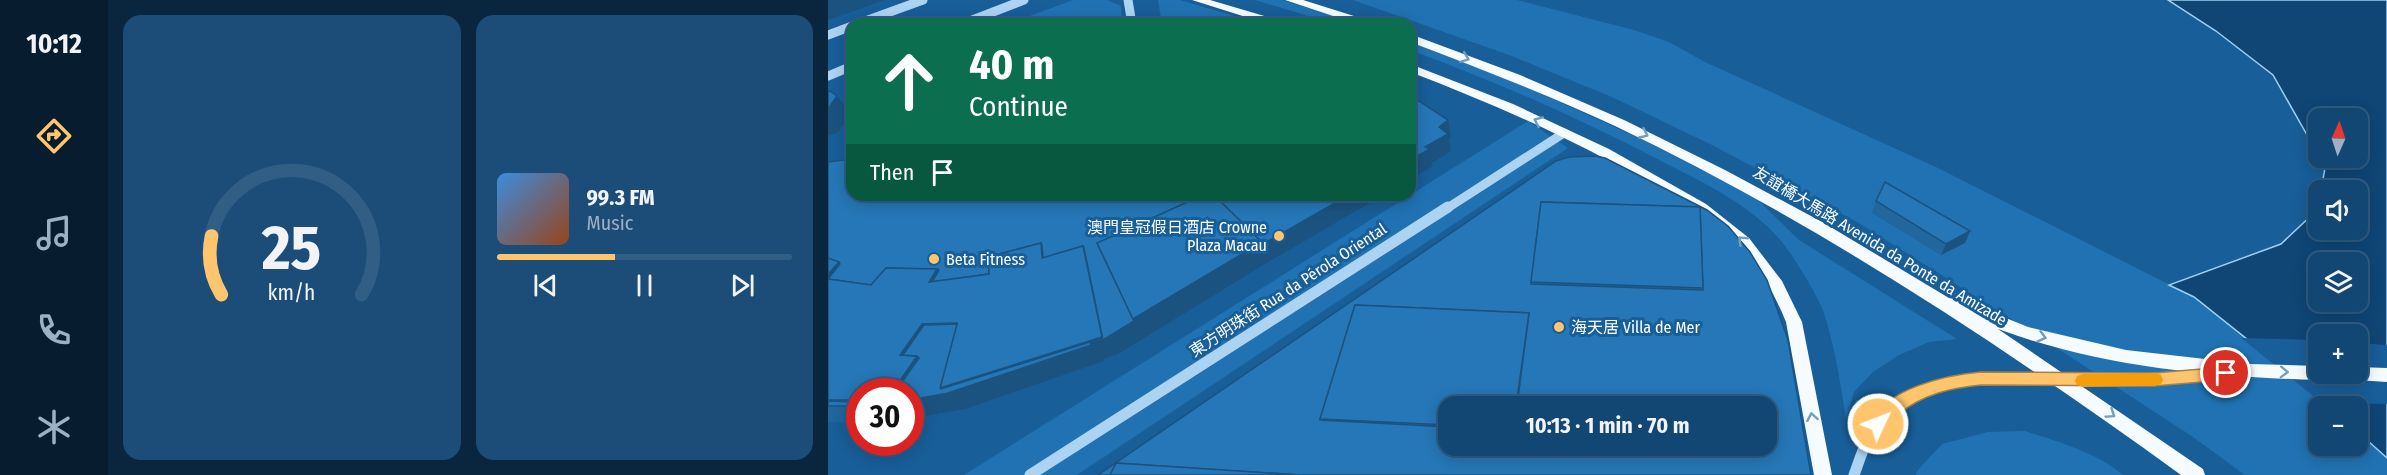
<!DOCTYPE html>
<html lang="en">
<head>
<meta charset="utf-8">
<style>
	:root { --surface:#124673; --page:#1b4d78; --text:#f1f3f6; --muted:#9cb1c4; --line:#315e85; --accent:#ffc56c }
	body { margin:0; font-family:"Fira Sans Condensed","Noto Sans SC",sans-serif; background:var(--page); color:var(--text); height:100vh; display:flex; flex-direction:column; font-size:22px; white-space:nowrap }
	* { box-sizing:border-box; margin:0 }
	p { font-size:20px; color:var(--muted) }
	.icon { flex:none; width:33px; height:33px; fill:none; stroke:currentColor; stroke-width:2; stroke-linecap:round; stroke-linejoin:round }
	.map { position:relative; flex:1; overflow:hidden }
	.details { display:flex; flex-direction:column; gap:15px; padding:15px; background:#0a263f; width:720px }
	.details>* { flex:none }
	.hud { position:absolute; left:18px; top:18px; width:570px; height:183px; border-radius:18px; box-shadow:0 3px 15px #0003,0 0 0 2px var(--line); background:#0b6e4f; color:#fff; overflow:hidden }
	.needle { width:39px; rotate:3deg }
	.controls { position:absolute; left:1480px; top:108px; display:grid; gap:12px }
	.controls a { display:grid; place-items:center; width:60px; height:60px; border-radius:12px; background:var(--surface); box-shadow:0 3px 15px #0003,0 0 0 2px var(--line); font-size:30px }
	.speed { position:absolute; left:18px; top:378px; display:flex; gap:12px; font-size:30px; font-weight:700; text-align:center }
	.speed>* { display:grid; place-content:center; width:78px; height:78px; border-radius:50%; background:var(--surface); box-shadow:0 3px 15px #0003,0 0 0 2px var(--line); line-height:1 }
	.speed .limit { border:9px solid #d22; background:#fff; color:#111 }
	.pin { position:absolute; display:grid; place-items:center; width:51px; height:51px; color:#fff; margin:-26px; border:3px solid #fff; border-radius:50%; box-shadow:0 2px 6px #0007 }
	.me { position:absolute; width:66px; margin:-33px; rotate:47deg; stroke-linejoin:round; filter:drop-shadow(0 0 4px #0008) }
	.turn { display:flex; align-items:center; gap:21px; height:126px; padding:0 24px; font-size:27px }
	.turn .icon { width:78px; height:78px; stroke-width:2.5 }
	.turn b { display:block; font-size:42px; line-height:51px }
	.then { display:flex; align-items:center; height:57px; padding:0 24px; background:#0003; gap:12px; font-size:22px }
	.details .widget { flex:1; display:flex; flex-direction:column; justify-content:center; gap:9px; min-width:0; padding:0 21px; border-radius:18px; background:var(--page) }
	.details .dial { align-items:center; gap:0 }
	.dial svg { height:156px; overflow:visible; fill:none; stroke:var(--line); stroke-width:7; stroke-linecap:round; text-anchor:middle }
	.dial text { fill:var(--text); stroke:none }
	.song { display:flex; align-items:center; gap:18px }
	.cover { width:72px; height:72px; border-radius:9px; background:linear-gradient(135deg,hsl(210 70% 55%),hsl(20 70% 35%)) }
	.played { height:6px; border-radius:3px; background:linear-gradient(90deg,var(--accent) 40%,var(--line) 40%) }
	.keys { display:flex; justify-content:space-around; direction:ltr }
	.details .tiles { flex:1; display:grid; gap:15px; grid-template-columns:repeat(2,1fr) }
	.trip { position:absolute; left:610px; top:396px; width:339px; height:60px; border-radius:18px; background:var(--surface); box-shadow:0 3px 15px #0003,0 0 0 2px var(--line); font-weight:700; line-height:60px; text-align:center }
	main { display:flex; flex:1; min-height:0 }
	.dock { display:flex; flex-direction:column; width:108px; justify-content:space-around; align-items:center; background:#071c2e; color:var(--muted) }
	.dock .icon { width:42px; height:42px }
	.dock .active { color:var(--accent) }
	.dock b { font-size:27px; color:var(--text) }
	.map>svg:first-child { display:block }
	.green { fill:#2072b2 }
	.water { fill:#0f4676; stroke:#9fcff4; stroke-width:1.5; fill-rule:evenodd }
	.pier { fill:#185e99 }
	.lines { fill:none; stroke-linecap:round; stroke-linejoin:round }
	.minor-far1 { stroke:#acd3f1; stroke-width:9 }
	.minor { stroke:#acd3f1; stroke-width:11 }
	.major { fill:#f6fbff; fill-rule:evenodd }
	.wall { fill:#21669d; fill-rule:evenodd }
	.shaded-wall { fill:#1b5380 }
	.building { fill:#2677b7; stroke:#1b5380; stroke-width:1.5; fill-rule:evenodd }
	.oneway { stroke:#719dc2 }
	.route { fill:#ffc56c; stroke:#a68046; stroke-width:1.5 }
	.slow { fill:#f59e0b }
	.poi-dot { fill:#ffc56c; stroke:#185e99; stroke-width:2 }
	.labels { text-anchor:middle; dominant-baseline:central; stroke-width:6; stroke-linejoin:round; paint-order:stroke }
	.poi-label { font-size:16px; fill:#fff; stroke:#185e99; text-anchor:start }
	.street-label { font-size:16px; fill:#fff; stroke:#185e99 }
</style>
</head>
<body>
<main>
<nav class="dock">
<b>10:12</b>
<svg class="icon active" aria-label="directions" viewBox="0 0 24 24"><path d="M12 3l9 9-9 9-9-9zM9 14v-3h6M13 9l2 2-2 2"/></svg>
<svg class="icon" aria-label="music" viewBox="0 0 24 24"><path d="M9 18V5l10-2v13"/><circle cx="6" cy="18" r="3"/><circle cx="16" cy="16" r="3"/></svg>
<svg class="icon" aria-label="phone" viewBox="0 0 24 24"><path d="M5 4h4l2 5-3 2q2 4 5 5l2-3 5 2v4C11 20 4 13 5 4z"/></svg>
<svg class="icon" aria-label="climate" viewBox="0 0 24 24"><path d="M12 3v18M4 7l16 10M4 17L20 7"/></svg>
</nav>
<section class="details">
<div class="tiles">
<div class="widget dial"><svg viewBox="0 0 100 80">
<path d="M14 69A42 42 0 1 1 86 69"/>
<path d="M14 69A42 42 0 0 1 9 39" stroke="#ffc56c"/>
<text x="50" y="56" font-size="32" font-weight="700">25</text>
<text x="50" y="72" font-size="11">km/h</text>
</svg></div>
<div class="widget">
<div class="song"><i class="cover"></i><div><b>99.3 FM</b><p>Music</p></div></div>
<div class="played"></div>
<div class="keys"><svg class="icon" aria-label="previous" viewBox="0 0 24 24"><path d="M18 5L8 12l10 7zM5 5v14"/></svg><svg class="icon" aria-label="pause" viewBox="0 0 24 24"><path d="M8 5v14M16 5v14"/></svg><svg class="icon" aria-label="next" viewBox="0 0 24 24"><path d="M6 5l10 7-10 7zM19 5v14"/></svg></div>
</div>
</div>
</section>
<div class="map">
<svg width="1559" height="475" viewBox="0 0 1559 475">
	<rect width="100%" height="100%" fill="#185e99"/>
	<g class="green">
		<path d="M245 0H279L293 6 294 24H180Z"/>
		<path d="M330 0H352L434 24H334Z"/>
		<path d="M427 0H454L531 24H508Z"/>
		<path d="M525 0H689L806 30 841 42 877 62 1110 168 1366 297 1503 406H1491V446H1530V432L1559 458V475H1417L1365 437 1215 339 1031 223 884 145 784 97 681 55Z"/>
		<path d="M582 42 676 77 813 139 926 196 971 240 1129 339 1101 342 1071 355 1045 372 1026 392 1018 420C1013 385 1007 348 996 313 991 298 970 264 960 250 930 208 880 185 835 162 753 119 669 82 582 50Z"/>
		<path d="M700 121 740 148 249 475H136Z"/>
		<path d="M1197 431C1230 442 1268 452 1295 475H1088L1089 471 1114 444 1160 432Z"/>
	</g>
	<path class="water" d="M1340 0H1559V458L1530 432V406H1503L1366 297 1341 285 1453 244 1489 210 1491 201V230H1530V190H1493L1497 168 1492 158H1530V118H1491V156L1445 75 1388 31ZM1491 262H1530V302H1491ZM1491 334H1530V374H1491Z"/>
	<path class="pier" d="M1413 338 1491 340V374H1530V343L1559 345V404L1494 403Z"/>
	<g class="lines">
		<g class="minor-far1">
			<path d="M300 0 304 24"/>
			<path d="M29 24 95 0"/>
			<path d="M134 24 196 0"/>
			<path d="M0 35 24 26"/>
			<path d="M0 76 24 66"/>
			<path d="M618 209 736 133"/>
		</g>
		<g class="minor">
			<path d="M202 475 620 207"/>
			<path d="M1026 475C1034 453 1041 428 1060 411 1112 366 1191 382 1253 381 1302 380 1351 377 1399 373"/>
		</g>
		<g class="major">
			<path d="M364 0H382L457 22 459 24H440Z"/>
			<path d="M457 0H475L545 22 547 24H529Z"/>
			<path d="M582 34 692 75 796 120 897 170 996 223 1121 298 1128 293 1178 318 1200 327 1298 350 1421 364 1491 366V374H1499L1497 378 1491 380C1383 377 1272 367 1170 329L1375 469 1377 475H1353C1173 345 988 222 787 126 720 95 651 68 582 42Z"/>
			<path d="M582 64 685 104 781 149 878 204 921 238 954 281 974 322 1004 475H986L958 322C945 290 927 259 900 236 878 216 850 201 825 186 748 140 666 104 582 72Z"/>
			<path d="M1530 367 1559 368V382L1513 379 1511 374H1530Z"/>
		</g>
	</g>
	<g class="wall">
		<path d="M728 161 879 210 983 475H270ZM621 406 939 446H621Z"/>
		<path d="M0 162 24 195H556L442 261 287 356V355L275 359 276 361 137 409 82 419V392H32V422H0Z"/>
		<path d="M1048 201 1142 231 1137 243 1113 255 1044 213Z"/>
	</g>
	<g class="shaded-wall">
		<path d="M0 0H57L0 20Z"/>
		<path d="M9 96 24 114 10 132 0 136V109Z"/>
		<path d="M620 120 623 137 621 139 623 151 604 163 605 166 582 180V160L597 147 611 127Z"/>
		<path d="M521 195H556L442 261 287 356V355L275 359 276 361 137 409 82 419V392H64L72 355 94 324 112 342V388L213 243 305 319 434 242Z"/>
		<path d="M1142 231 1137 243 1113 255 1118 244Z"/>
		<path d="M11 262 30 281 0 280V274Z"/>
		<path d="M109 269 121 282H101Z"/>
	</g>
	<g class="building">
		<path d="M0 91H2L9 96 0 109Z"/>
		<path d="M582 95 620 120 611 127 620 134 597 147 602 149 582 160Z"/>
		<path d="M767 156 777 158 879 210 900 226 922 252 939 280 960 340 983 475H472L288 463 282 475H270L728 161 741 157ZM713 202 872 207 875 290 703 284ZM527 305 701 313 689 406H939V446H621V427L492 420V419Z"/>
		<path d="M24 159V195H375L269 243 306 321 275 340 256 248 255 246 215 258 214 245 213 243 160 257 161 274 104 282 111 270 109 269 58 268 43 285 0 279 12 264 11 262 0 258V162Z"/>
		<path d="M1057 182 1142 231 1118 244 1048 201Z"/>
		<path d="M375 195H386L434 242 305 319 269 243Z"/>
		<path d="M386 195H521L435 244 434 242Z"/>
		<path d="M713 202 872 207 875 288 703 282Z"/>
		<path d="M213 243 214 258 255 246 274 337 112 388 129 323 94 324 72 355 89 356 64 392H32V400H0V279L43 285 58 268 109 269 101 282 161 274 160 257Z"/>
		<path d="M0 258 11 262 0 274Z"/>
		<path d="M527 305 701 313 688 406H621V425L492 419Z"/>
		<path d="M129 324 112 388 113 389 262 342 263 345 120 393 82 400V392H67L91 358 89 356 75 355 96 325Z"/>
		<path d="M0 401 32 402V406H0Z"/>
		<path d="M288 463 472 475H282Z"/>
	</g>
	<defs><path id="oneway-chevron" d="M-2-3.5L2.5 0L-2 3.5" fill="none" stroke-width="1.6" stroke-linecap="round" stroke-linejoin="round" transform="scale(1.5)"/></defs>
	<g class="oneway">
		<use href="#oneway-chevron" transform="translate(637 58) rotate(21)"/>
		<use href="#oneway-chevron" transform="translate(710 121) rotate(-156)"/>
		<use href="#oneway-chevron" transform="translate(816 134) rotate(25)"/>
		<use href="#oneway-chevron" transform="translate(914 240) rotate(-135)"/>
		<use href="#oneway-chevron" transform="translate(1214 337) rotate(15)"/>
		<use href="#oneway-chevron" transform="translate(1456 372) rotate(2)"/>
		<use href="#oneway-chevron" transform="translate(1283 414) rotate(34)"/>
		<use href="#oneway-chevron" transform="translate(984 417) rotate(-100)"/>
	</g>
	<path class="route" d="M1398 367 1403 369 1405 373 1403 378 1398 380 1326 386 1153 385C1123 388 1096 394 1072 413 1064 419 1059 428 1050 431L1044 429 1041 424C1058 388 1118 375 1153 372L1326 373Z"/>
	<path class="slow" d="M1327 373 1333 375 1335 380 1333 384 1327 386 1255 387 1249 385 1247 381 1249 376 1255 374Z"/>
	<g class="poi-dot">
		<circle cx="451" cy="236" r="6"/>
		<circle cx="106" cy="259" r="6"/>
		<circle cx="731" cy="327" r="6"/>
	</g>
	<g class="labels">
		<g class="poi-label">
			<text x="439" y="227" text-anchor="end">澳門皇冠假日酒店 Crowne<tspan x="439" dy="18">Plaza Macau</tspan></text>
			<text x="118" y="259">Beta Fitness</text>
			<text x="743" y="327">海天居 Villa de Mer</text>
		</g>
		<g class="street-label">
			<text transform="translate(1052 246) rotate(31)">友誼橋大馬路 Avenida da Ponte da Amizade</text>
			<text transform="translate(460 290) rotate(-33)">東方明珠街 Rua da Pérola Oriental</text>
		</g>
	</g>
</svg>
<div class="controls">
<a><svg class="needle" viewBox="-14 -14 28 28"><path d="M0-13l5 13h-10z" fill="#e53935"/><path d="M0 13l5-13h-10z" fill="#9cb1c4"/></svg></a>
<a><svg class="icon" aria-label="sound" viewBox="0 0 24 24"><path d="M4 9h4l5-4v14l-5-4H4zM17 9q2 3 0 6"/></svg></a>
<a><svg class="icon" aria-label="layers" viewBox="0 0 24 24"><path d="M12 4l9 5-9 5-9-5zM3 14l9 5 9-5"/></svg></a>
<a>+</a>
<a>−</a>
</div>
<div class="speed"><div class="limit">30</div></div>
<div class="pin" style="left:1398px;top:373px;background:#d93025"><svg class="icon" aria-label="arrive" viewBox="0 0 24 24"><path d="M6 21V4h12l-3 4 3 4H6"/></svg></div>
<svg class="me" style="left:1050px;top:424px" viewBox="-20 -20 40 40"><circle r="17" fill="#ffc56c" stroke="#fff" stroke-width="3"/><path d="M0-11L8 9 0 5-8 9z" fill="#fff"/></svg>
<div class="trip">10:13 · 1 min · 70 m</div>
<div class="hud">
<div class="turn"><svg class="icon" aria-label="ahead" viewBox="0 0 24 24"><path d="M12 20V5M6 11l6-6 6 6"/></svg><div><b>40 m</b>Continue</div></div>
<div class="then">Then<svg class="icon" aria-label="arrive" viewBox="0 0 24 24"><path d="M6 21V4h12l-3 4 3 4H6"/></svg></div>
</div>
</div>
</main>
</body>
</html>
